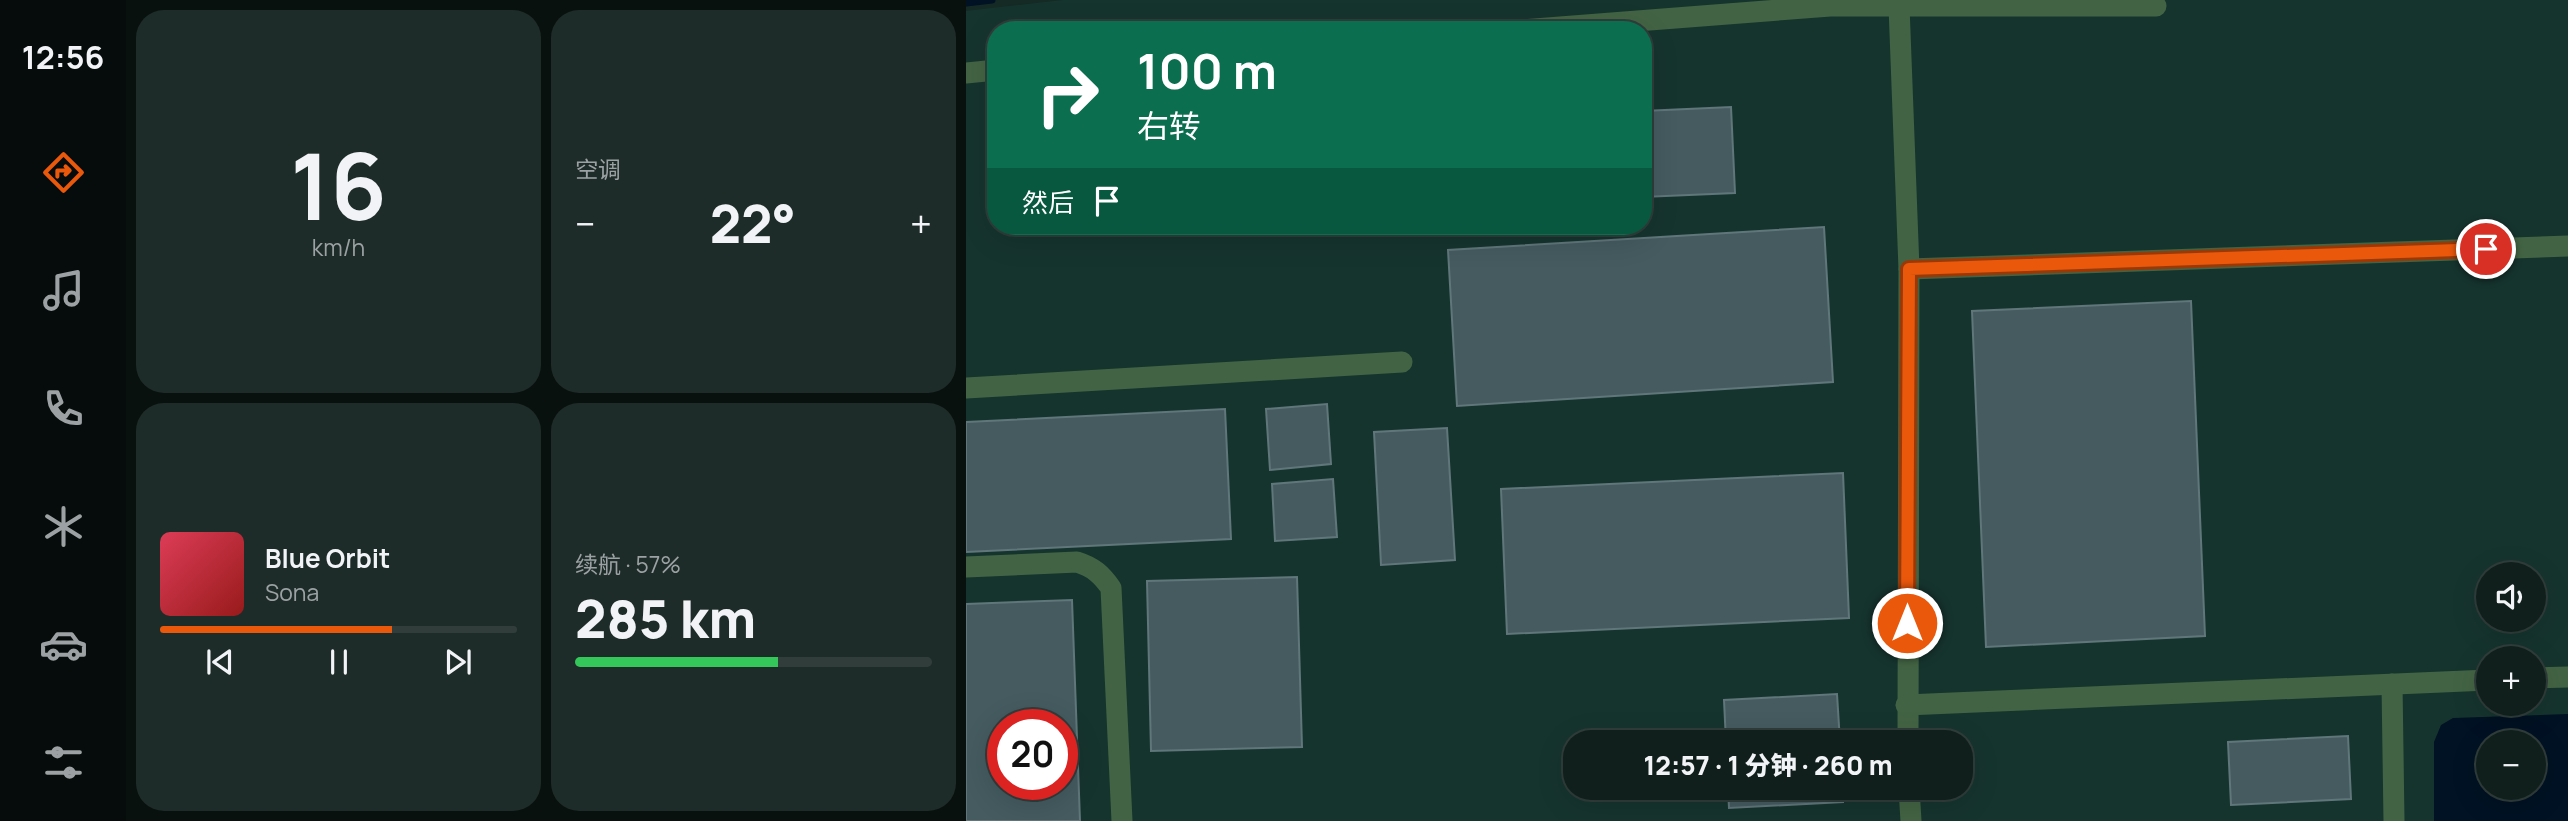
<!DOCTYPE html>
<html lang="zh">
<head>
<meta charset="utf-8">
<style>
	:root { --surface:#101f1c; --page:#1e2c29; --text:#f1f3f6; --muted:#9ca2a3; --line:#303d3b; --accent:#ea580c }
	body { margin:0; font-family:Manrope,"Noto Sans SC",sans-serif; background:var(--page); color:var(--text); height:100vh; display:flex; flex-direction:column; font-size:26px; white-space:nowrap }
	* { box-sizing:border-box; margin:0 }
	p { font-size:23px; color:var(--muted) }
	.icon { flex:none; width:38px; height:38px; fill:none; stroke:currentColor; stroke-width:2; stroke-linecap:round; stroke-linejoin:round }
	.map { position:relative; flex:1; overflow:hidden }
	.details { display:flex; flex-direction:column; gap:10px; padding:10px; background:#09110f; width:840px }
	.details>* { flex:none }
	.banner { position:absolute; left:21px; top:21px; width:665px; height:214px; border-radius:28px; box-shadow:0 7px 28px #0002,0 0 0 2px var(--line); background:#0b6e4f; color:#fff; overflow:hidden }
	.tools { position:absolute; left:1510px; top:562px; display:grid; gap:14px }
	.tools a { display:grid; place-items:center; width:70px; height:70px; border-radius:50%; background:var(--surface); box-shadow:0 7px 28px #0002,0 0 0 2px var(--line); font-size:35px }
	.speed { position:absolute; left:21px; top:709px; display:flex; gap:14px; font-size:35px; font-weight:700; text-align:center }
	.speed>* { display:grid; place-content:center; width:91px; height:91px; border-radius:50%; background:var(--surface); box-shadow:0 7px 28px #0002,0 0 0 2px var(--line); line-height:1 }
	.speed .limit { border:10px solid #d22; background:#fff; color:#111 }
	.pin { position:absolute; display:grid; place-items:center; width:60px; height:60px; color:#fff; margin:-30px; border:4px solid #fff; border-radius:50%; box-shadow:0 2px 7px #0007 }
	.me { position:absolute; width:77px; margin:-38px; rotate:0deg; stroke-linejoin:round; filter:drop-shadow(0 0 5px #0008) }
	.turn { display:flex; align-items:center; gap:24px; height:147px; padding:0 35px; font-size:32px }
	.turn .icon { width:91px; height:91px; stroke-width:2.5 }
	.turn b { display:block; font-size:49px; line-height:60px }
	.then { display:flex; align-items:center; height:66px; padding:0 35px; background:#0003; gap:14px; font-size:26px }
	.big { font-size:52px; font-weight:800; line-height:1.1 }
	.details .card { flex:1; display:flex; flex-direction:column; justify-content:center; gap:10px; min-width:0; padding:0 24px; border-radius:28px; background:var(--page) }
	.details .dial { align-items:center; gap:0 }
	.dial b { font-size:91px; line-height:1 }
	.song { display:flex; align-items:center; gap:21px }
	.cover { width:84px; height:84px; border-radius:10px; background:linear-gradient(135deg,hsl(350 70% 55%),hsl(0 70% 35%)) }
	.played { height:7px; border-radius:4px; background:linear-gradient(90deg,var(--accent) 65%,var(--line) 65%) }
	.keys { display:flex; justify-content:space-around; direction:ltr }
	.heat { display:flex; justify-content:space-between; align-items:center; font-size:38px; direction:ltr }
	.charge { height:10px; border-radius:5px; background:linear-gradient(90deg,#34c759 57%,var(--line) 0) }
	.details .tiles { flex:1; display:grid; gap:10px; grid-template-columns:repeat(2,1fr) }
	.trip { position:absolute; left:597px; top:730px; width:410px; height:70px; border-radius:28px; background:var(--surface); box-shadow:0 7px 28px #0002,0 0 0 2px var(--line); font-weight:800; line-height:70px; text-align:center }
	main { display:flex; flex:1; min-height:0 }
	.menu { display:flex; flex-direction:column; width:126px; justify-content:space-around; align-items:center; background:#060c0b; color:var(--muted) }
	.menu .icon { width:49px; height:49px }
	.menu .selected { color:var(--accent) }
	.menu b { font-size:32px; color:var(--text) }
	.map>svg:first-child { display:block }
	.built { fill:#16342e; fill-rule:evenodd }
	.water { fill:#001224; fill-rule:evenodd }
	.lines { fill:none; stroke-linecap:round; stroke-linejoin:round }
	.stream { stroke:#001224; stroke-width:7 }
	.building { fill:#455b60; stroke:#60767b; stroke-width:2; fill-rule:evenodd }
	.minor { stroke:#436444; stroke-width:21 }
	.route-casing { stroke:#983908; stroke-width:18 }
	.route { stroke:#ea580c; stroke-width:12 }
</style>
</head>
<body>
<main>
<nav class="menu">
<b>12:56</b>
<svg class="icon selected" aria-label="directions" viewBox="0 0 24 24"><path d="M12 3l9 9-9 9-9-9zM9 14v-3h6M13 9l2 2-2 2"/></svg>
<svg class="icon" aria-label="music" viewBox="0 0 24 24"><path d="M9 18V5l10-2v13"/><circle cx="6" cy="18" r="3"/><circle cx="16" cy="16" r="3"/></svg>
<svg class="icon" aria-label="phone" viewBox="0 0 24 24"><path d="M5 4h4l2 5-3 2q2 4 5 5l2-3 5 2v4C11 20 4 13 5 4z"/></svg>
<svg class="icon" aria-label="climate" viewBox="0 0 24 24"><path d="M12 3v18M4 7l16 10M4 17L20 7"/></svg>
<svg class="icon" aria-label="car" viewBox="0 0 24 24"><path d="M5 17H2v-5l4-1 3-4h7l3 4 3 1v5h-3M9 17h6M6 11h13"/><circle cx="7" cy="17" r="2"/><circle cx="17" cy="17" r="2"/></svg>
<svg class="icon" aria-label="filters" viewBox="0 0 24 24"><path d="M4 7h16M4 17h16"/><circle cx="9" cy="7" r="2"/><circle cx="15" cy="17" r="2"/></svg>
</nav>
<section class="details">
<div class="tiles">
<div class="card dial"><b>16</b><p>km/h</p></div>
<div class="card"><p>空调</p>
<div class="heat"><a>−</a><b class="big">22°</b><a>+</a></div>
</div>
<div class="card">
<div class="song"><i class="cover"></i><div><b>Blue Orbit</b><p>Sona</p></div></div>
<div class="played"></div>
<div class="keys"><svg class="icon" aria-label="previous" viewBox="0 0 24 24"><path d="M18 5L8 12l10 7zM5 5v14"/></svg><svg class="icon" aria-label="pause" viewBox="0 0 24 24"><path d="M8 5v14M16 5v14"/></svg><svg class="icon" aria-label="next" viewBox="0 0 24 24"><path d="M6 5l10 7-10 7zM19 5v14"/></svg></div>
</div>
<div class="card"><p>续航 · 57%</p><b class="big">285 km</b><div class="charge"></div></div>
</div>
</section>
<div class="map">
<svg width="1602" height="821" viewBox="0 0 1602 821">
	<rect width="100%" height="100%" fill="#152925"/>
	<path class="built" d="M97 0H1602V821H0V11ZM30 30H677V226H30ZM1522 574H1568V620H1522ZM1522 658H1568V704H1522ZM37 724H96V784H37ZM609 742H994V788H609ZM1522 742H1568V788H1522Z"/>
	<path class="water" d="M1602 714V821H1468V742L1475 725 1487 718ZM1522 742H1568V788H1522Z"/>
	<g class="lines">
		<path class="stream" d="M0 3 26 0"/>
	</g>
	<g class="building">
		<path d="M765 107 769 193 677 197V111Z"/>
		<path d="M858 227 867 382 491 406 482 250Z"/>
		<path d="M1225 301 1239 636 1020 647 1006 311Z"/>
		<path d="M361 404 365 464 304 470 300 409Z"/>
		<path d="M259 409 265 539 0 552V422Z"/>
		<path d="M481 428 489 560 415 565 408 432Z"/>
		<path d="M877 473 883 618 541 634 535 489Z"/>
		<path d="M367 479 371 537 309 541 306 484Z"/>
		<path d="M331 577 336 747 185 751 181 581Z"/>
		<path d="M106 600 114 821H0V604ZM37 724H96V784H37Z"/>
		<path d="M871 694 874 742H760L758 700Z"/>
		<path d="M1382 736 1385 799 1265 805 1262 742Z"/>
		<path d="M762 788H876L877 802 763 808Z"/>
	</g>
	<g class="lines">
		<g class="minor">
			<path d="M933 6 943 269 942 742"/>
			<path d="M555 30 864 6H1190"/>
			<path d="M0 73 30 70"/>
			<path d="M943 269 1602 246"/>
			<path d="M0 388 436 362"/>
			<path d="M0 567 111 562C127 567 135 574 145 588L156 821"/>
			<path d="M1568 678 1602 677"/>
			<path d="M1426 684 1428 821"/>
			<path d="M940 705 1522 680"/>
			<path d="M943 788 945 821"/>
		</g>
	</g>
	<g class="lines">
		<defs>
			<path id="route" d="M941 623 943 269 1520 249"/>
		</defs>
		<use href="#route" class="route-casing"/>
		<use href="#route" class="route"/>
	</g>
</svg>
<div class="tools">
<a><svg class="icon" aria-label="sound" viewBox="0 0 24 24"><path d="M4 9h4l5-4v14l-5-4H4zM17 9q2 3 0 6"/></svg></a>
<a>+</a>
<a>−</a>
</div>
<div class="speed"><div class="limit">20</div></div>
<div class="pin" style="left:1520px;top:249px;background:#d93025"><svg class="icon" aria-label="arrive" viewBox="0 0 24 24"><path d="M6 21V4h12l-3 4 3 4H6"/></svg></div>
<svg class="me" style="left:941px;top:623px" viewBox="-20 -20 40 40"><circle r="17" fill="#ea580c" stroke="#fff" stroke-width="3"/><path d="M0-11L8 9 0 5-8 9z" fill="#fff"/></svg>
<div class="trip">12:57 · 1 分钟 · 260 m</div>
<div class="banner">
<div class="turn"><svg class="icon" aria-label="right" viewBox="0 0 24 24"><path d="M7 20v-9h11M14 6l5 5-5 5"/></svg><div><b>100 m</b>右转</div></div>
<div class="then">然后<svg class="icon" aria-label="arrive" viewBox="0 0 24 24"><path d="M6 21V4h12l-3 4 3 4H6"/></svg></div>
</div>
</div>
</main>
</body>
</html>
